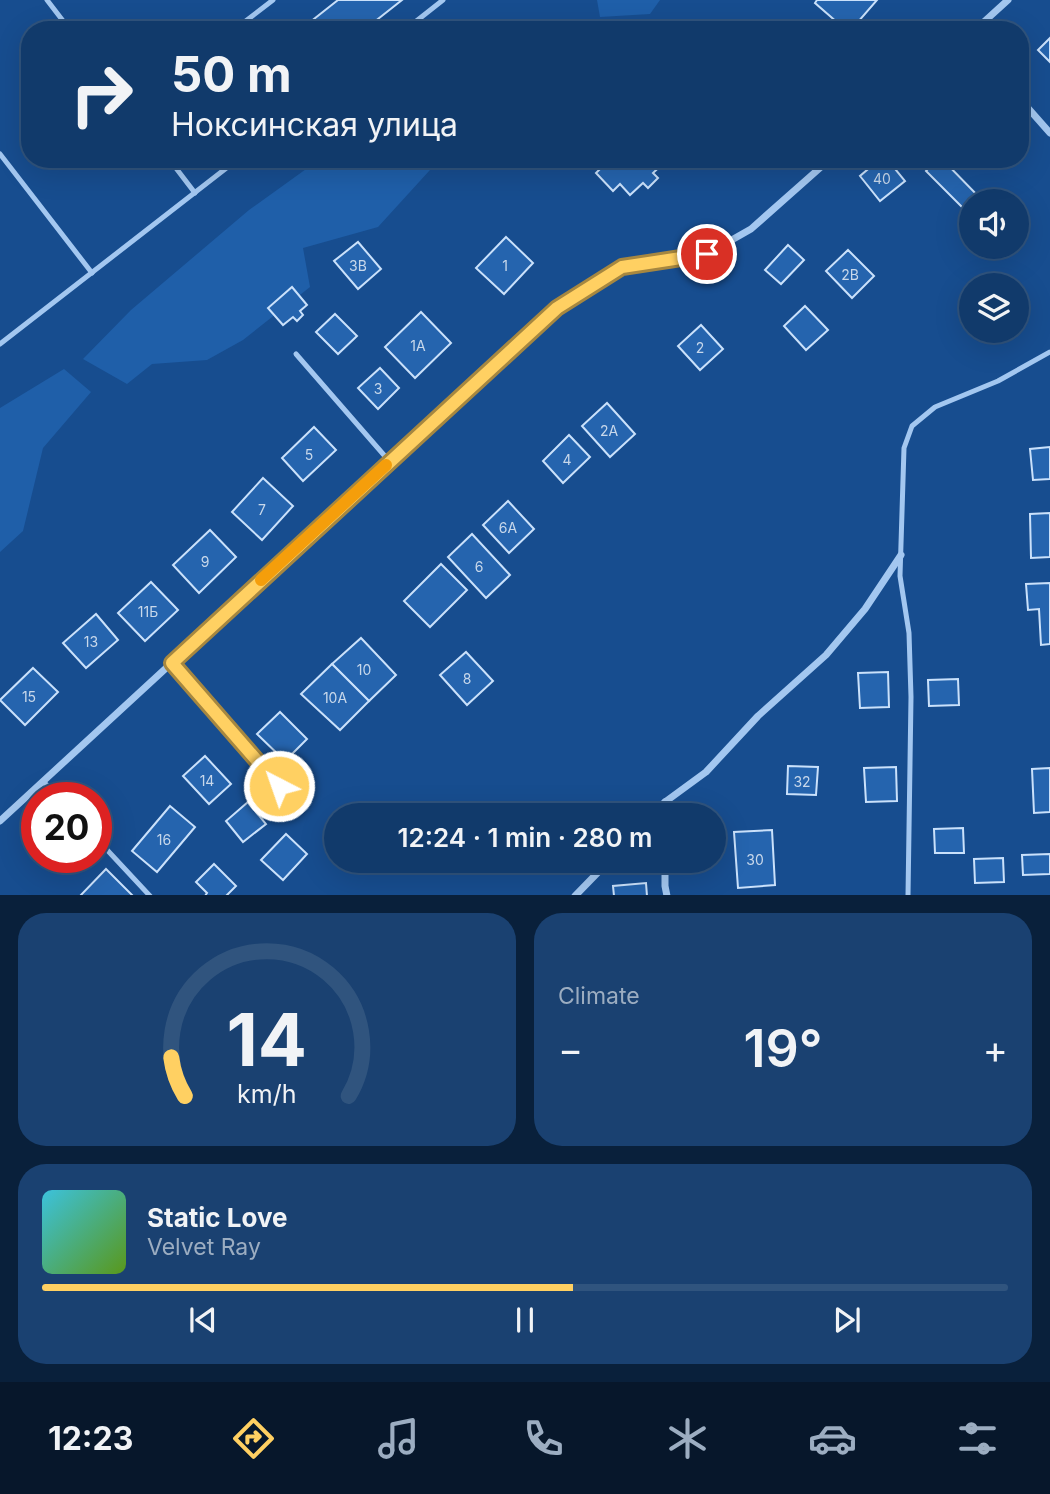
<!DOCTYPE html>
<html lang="en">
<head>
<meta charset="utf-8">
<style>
	:root { --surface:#113a6b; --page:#1a4171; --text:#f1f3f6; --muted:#9cadc1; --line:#30547e; --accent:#ffd062 }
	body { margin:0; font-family:Inter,sans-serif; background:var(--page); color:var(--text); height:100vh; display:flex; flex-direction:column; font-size:26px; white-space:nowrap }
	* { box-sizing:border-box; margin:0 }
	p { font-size:23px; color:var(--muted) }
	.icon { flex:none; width:38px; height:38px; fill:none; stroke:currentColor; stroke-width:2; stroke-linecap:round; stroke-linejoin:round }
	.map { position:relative; height:895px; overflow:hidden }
	.panel { display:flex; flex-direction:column; gap:18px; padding:18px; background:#09203b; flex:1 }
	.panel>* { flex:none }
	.guide { position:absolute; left:21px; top:21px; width:1008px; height:147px; border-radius:28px; box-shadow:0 7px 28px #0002,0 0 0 2px var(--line); background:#113a6b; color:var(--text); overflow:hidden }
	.tools { position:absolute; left:959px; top:189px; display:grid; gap:14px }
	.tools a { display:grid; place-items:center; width:70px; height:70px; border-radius:50%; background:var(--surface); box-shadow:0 7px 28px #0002,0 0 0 2px var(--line); font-size:35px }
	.speed { position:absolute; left:21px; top:782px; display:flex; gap:14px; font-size:35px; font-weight:700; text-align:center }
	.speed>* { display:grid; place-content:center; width:91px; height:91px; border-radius:50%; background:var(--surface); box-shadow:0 7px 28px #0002,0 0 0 2px var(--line); line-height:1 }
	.speed .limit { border:10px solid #d22; background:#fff; color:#111 }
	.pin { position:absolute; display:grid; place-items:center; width:60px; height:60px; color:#fff; margin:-30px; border:4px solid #fff; border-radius:50%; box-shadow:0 2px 7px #0007 }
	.me { position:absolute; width:77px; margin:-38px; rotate:319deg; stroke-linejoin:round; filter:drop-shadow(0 0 5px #0008) }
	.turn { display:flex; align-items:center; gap:24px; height:147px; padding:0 35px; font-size:32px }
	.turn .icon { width:91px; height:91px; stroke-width:2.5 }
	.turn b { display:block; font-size:49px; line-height:60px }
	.big { font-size:52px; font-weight:600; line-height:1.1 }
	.panel .tile { flex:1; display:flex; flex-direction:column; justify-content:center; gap:10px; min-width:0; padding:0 24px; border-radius:28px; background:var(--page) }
	.panel .dial { align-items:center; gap:0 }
	.dial svg { height:182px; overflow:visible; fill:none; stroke:var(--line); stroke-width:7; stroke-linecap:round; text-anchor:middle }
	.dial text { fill:var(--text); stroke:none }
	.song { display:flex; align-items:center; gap:21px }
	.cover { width:84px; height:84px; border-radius:10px; background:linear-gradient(135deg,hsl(190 70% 55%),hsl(90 70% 35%)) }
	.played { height:7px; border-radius:4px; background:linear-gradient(90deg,var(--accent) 55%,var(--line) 55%) }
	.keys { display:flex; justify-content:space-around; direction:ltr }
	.heat { display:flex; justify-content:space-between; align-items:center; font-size:38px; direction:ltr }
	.panel .tiles { flex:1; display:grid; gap:18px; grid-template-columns:1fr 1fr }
	.tile:last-child { grid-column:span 2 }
	.trip { position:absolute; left:324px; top:803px; width:402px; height:70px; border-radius:35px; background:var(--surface); box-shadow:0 7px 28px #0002,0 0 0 2px var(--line); font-weight:600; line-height:70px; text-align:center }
	.dock { display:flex; height:112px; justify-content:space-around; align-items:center; background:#07172b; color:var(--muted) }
	.dock .icon { width:49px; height:49px }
	.dock .active { color:var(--accent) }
	.dock b { font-size:32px; color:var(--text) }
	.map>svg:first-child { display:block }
	.green { fill:#1f5fa9 }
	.building { fill:#2564ae; stroke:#cae1fb; stroke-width:2 }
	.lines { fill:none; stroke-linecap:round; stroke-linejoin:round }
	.lane { stroke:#a3c7f0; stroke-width:5 }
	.street { stroke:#a3c7f0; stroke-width:7 }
	.route-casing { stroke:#a68740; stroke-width:18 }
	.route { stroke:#ffd062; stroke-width:12 }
	.slow { stroke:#f59e0b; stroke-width:12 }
	.labels { text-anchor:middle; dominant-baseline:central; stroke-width:7; stroke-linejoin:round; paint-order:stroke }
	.number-label { font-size:14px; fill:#c8d8eb }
</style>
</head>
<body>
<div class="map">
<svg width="1050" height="896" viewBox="0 0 1050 896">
	<rect width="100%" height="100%" fill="#174d8f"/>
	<g class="green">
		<path d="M597 0H660L650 14 600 17Z"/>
		<path d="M320 159H440L378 227 303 248 310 287 243 340 207 360 152 364 127 384 83 359 131 310 249 210Z"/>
		<path d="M64 369 91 392 43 448 23 531 0 552V408Z"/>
	</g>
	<g class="building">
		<path d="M338 0H402L364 30H300Z"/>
		<path d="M817 0H877L851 30H846L815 3Z"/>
		<path d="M1050 38V62L1038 50Z"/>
		<path d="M610 159H666L667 160 653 173 658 178 648 188 643 183 630 195 620 184 613 191 596 173Z"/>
		<path d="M880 159H887L905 181 880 201 860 176Z"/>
		<path d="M937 159H942L982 200 971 201V210L968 213 926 171Z"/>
		<path d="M506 237 533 263 504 294 476 268Z"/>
		<path d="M358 242 381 269 358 289 334 261Z"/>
		<path d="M788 245 804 260 781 284 765 270Z"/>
		<path d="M848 250 874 276 852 298 826 271Z"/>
		<path d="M292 287 307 305 300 311 303 315 297 321 293 317 283 325 268 308Z"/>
		<path d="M805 306 828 330 806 350 784 326Z"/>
		<path d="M421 312 451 343 415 378 385 347Z"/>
		<path d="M335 314 357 336 338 354 316 332Z"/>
		<path d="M701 325 723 349 700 370 678 346Z"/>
		<path d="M380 368 399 388 378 409 358 388Z"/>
		<path d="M607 403 635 434 610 457 582 426Z"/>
		<path d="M314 427 336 450 303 481 282 458Z"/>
		<path d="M569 435 590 457 563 483 543 461Z"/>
		<path d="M1050 447V479L1033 480 1030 449Z"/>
		<path d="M263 478 293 506 262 540 232 512Z"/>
		<path d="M508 501 534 529 509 553 483 525Z"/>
		<path d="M1050 513V557L1031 558 1030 514Z"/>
		<path d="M210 530 236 557 199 593 173 565Z"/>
		<path d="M472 534 510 575 486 598 448 557Z"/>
		<path d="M441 564 467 590 430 627 404 601Z"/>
		<path d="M151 582 178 610 145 641 118 613Z"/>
		<path d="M1050 583V644L1041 645 1039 609 1028 610 1026 584Z"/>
		<path d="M96 614 118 640 86 668 63 643Z"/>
		<path d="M361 638 396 675 369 701 332 664Z"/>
		<path d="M466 652 493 681 467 705 440 675Z"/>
		<path d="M332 664 369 701 340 730 301 694Z"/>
		<path d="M33 668 58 692 25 725 0 700Z"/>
		<path d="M888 672 889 707 860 708 858 673Z"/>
		<path d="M958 679 959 705 929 706 928 680Z"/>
		<path d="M280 712 307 739 285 761 257 734Z"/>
		<path d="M205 756 231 784 209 804 183 776Z"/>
		<path d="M788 766 818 767 816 795 787 794Z"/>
		<path d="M896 767 897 801 866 802 864 768Z"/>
		<path d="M1050 768V812L1034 813 1032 769Z"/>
		<path d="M248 802 266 824 243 842 226 821Z"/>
		<path d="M170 806 195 827 157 872 132 851Z"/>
		<path d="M963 828 964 853H935L934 829Z"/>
		<path d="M772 830 775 885 738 888 734 832Z"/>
		<path d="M286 834 307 854 283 880 261 860Z"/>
		<path d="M1050 854V874L1023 875 1022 855Z"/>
		<path d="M1003 858 1004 882 975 883 974 859Z"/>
		<path d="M214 864 236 886 226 896H205L207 893 196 882Z"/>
		<path d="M106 869 133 896H80Z"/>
		<path d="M646 883 647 896H614L613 886Z"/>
	</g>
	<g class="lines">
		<g class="lane">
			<path d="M47 0 70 30"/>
			<path d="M234 30 273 0"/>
			<path d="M405 30 443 0"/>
			<path d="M0 154 92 273"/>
			<path d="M169 159 195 193"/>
			<path d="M0 344 238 159"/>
			<path d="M296 354 390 462"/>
			<path d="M172 663 297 807"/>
			<path d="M43 781 58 798"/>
			<path d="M96 838 150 896"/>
			<path d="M908 896 911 697 909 633 900 576 904 448 912 426 935 407 998 381 1050 352"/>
		</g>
		<g class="street">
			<path d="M975 30 1008 0"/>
			<path d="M1020 99 1050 133"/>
			<path d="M652 816 665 802"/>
			<path d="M665 816V802L706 772 758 716 826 655 865 609 901 555"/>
			<path d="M0 821 557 308 622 267 707 254 751 229 830 159"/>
			<path d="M665 861V886L667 896"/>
			<path d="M575 896 609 861"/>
		</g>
	</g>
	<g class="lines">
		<defs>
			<path id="route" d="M279 786 172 663 557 308 622 267 707 254"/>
		</defs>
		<use href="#route" class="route-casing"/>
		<use href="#route" class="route"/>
		<path class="slow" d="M261 580 386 465"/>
	</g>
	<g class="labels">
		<g class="number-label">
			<text x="882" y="178">40</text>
			<text x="358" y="265">3В</text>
			<text x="505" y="265">1</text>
			<text x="850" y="274">2В</text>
			<text x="418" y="345">1А</text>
			<text x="700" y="347">2</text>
			<text x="378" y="388">3</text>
			<text x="609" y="430">2А</text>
			<text x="309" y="454">5</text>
			<text x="567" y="459">4</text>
			<text x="262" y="509">7</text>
			<text x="508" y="527">6А</text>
			<text x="205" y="561">9</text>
			<text x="479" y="566">6</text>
			<text x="148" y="611">11Б</text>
			<text x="91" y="641">13</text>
			<text x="364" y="669">10</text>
			<text x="467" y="678">8</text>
			<text x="29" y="696">15</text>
			<text x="335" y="697">10А</text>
			<text x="207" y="780">14</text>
			<text x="802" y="781">32</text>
			<text x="164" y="839">16</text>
			<text x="755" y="859">30</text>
		</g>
	</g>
</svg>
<div class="tools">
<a><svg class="icon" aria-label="sound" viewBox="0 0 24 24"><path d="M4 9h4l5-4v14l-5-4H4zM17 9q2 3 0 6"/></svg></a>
<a><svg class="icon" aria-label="layers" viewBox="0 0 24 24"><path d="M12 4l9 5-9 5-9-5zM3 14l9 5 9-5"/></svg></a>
</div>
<div class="speed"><div class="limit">20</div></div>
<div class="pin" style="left:707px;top:254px;background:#d93025"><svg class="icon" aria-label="arrive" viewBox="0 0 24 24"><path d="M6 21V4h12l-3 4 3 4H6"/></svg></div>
<svg class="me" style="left:279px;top:786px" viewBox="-20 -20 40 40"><circle r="17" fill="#ffd062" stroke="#fff" stroke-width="3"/><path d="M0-11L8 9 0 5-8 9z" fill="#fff"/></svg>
<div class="trip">12:24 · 1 min · 280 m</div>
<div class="guide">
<div class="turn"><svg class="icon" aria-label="right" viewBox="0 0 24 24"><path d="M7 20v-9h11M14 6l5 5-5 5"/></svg><div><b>50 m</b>Ноксинская улица</div></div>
</div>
</div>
<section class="panel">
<div class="tiles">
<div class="tile dial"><svg viewBox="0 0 100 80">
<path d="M14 69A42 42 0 1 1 86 69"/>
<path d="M14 69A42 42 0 0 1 8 52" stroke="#ffd062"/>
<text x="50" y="56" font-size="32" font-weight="700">14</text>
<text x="50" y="72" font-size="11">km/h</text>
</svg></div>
<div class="tile"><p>Climate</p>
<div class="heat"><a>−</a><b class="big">19°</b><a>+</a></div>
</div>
<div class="tile">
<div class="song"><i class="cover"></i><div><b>Static Love</b><p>Velvet Ray</p></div></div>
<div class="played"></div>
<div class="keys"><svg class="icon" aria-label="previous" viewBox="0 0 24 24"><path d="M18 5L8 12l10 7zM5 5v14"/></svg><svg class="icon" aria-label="pause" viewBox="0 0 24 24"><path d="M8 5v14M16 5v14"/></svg><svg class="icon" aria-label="next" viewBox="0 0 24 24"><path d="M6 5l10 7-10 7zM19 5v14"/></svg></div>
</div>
</div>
</section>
<nav class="dock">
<b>12:23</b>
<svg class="icon active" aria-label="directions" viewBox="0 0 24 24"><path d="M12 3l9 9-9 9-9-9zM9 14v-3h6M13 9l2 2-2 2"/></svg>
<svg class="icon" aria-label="music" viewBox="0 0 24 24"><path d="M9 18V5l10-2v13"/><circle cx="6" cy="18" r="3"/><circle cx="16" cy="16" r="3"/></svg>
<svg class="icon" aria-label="phone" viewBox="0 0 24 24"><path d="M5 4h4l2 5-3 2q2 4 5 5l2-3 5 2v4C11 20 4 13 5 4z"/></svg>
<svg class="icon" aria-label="climate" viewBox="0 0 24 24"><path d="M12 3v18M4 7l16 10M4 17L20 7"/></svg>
<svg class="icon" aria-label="car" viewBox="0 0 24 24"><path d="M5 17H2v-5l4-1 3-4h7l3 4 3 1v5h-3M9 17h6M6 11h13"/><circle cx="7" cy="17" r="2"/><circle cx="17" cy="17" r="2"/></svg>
<svg class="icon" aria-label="filters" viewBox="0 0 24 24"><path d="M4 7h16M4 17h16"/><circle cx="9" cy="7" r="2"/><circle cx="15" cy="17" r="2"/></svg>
</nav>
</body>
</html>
